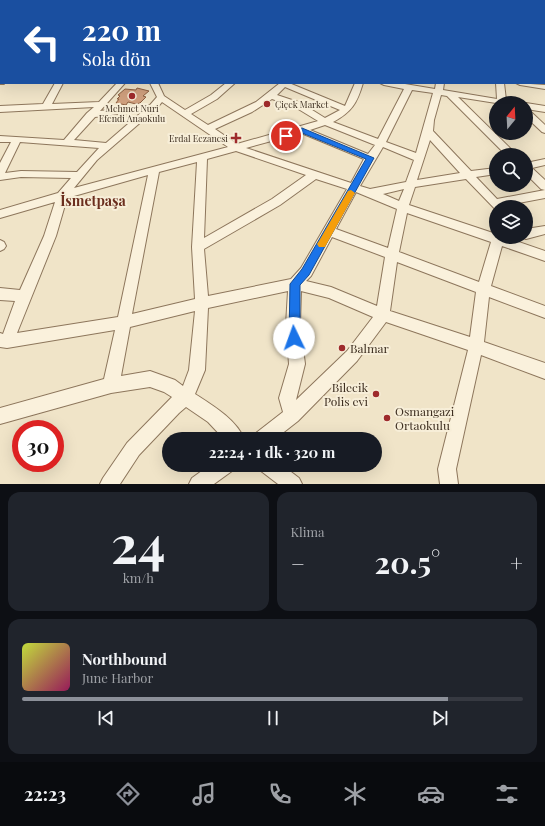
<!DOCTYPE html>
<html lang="tr">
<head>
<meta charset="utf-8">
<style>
	:root { --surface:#171b24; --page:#20242c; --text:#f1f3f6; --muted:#9ea1a6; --line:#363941; --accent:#8c9099 }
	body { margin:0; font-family:"Playfair Display",serif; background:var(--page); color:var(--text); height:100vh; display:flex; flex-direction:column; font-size:15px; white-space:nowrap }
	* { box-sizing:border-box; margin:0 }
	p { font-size:13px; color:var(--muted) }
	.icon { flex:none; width:22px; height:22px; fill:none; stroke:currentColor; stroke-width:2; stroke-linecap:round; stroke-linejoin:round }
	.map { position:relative; height:484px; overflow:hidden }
	.details { display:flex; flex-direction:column; gap:8px; padding:8px; background:#0d0f14; flex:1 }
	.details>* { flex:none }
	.hud { position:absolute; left:0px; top:0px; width:545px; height:84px; box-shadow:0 4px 16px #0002; background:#1a4fa0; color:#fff; overflow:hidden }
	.needle { width:26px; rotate:18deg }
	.fabs { position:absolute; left:489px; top:96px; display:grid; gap:8px }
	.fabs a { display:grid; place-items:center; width:44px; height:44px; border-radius:50%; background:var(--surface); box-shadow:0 4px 16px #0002; font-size:20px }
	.speed { position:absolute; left:12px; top:420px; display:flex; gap:8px; font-size:20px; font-weight:700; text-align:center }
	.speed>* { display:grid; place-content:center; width:52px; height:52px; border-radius:50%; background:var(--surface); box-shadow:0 4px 16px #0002; line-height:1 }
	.speed .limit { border:6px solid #d22; background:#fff; color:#111 }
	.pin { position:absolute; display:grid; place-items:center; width:34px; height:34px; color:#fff; margin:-17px; border:2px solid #fff; border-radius:50%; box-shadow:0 1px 4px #0007 }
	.me { position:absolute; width:44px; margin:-22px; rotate:357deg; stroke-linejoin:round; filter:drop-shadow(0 0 3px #0008) }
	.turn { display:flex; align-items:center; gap:14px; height:84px; padding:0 16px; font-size:18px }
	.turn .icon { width:52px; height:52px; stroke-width:2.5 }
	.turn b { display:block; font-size:28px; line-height:34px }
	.big { font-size:30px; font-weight:700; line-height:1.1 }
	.details .widget { flex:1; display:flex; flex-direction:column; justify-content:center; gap:6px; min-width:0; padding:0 14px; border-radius:12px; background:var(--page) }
	.details .dial { align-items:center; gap:0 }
	.dial b { font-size:52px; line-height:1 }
	.song { display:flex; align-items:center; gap:12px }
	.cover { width:48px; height:48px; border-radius:6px; background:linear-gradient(135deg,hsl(70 70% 55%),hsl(330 70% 35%)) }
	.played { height:4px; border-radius:2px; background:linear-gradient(90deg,var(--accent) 85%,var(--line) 85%) }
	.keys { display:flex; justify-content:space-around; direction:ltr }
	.heat { display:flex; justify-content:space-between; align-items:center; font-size:22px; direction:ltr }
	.details .tiles { flex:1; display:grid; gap:8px; grid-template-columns:1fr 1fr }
	.widget:last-child { grid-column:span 2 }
	.trip { position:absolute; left:162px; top:432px; width:220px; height:40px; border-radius:20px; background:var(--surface); box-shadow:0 4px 16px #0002; font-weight:700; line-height:40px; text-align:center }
	.tab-bar { display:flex; height:64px; justify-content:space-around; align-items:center; background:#090b0e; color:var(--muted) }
	.tab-bar .icon { width:28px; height:28px }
	.tab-bar .current { color:var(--accent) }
	.tab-bar b { font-size:18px; color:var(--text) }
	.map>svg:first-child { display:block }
	.building { fill:#cf9f7d; stroke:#8d5f41 }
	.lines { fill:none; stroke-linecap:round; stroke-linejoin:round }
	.minor-casing { stroke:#8d765c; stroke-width:2 }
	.major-casing { stroke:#5b4430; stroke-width:2 }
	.minor { fill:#faf1dc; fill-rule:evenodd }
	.major { fill:#f3d9a0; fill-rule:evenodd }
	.route { fill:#1a73e8; stroke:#114b97 }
	.slow { fill:#f59e0b }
	.poi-dot { fill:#9e2a2b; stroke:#f7eed8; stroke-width:1.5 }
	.labels { text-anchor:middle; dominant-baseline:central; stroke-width:4; stroke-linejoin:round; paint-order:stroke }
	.far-poi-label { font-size:9px; fill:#3d2e20; stroke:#f7eed8; text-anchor:start }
	.near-poi-label { font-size:12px; fill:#3d2e20; stroke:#f7eed8; text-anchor:start }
	.district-label { font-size:14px; font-weight:bold; fill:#6b2e1e; stroke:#f7eed8 }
</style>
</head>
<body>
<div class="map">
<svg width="545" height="484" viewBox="0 0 545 484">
	<rect width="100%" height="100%" fill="#f0e4c8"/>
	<path class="building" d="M137 88 149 91 143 96 146 97 140 103 136 104 128 102 126 105 116 103 119 99H117L120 96 118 95 125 89 136 90Z"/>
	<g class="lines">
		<defs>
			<g id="minor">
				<path d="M305 0H316L317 1H306Z"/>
				<path d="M482 0H489L490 1H483Z"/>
				<rect x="0" y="18" width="1" height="4"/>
				<rect x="544" y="18" width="1" height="4"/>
				<rect x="0" y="41" width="1" height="4"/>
				<rect x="544" y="41" width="1" height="4"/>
				<path d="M0 80 1 83 4 84H0Z"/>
				<path d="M55 83H63L52 104 99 102 117 83H125L100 111 150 105 157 97 150 83H158L164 96 185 110 211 95 226 83H235L217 99 191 114 208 125 256 102 280 83H289L345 106 355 83H363C357 103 352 112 333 122L378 139 404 89 384 85 380 83H399L435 89 436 83H444L443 90 497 99 496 83H504L506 100 513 103H496L458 97 517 155H506L447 96 441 95 434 120 433 131 471 171 496 168V174L476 177 497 199 545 190V198L503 206 504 207H496V210L466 179 415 187 409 205 496 234V237H504L545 251V261L502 246 491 286 545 306V318L489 297 484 342 545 363V379L481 355 456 469 458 484H440L438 469 468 350 386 322 357 361 298 421 275 439H254L256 433 283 412 279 398 289 364 286 325 288 291 208 308 205 370 195 394C212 405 237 420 244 439H224L208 422 186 407 179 413 139 455 120 484H100L103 478 127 443 172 397 164 392 150 387 111 393 0 424V408L104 379 115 330 7 348 0 347V333L3 334 15 301 0 300V288L20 290 44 236 55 202 0 218V210L58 193 71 178 21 177 0 180V163L11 142H0V136L64 140 87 113 94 107 0 112V106L43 104ZM285 87 340 110 325 118 301 103 277 95ZM412 90 433 93 416 153 386 142ZM272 99 295 107 318 121 237 144 215 129 252 112ZM162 102 228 147 74 188 97 160 156 109ZM143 111 106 143 74 140 95 117ZM325 125 375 145 368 154 310 130ZM301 133 364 159 351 183 246 148ZM430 140 460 173 417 180ZM20 142 99 148 77 172 21 171 5 173ZM383 147 414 160 406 182 370 189 360 186ZM236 151 306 175 272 199 204 238 207 159ZM197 162 192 247 195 299 132 314 159 172ZM148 175 118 317 17 333 56 236 67 198ZM316 179 347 189 301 268 291 279 208 296 204 249 280 205ZM404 189 399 201 383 194ZM356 192 397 209 388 248 336 229ZM407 213 491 242 479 282 399 252ZM332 237 385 257 377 306 331 287 306 281 311 276ZM397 262 476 292 470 337 390 311ZM301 291 329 298 373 317 347 351 296 400 305 364 300 325ZM195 311 189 370 183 386 175 380 150 371 121 376 130 327Z"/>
				<path d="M516 83 545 85V89L520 85Z"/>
				<path d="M526 103 545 106V112L526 109Z"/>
				<path d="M526 109 529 110 545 125V133L542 132 526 117Z"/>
				<path d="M545 159V165L532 168 545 180V190L541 189 526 174V163Z"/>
				<path d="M545 226V234L526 239 522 237H526V229Z"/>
				<path d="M0 240 4 242 6 246 4 249 0 251Z"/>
				<path d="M210 465H235L232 471 214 484H189L192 478Z"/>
				<path d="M258 465H282L299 478 302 484H278L261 471Z"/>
			</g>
			<g id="major">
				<path d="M454 0H462L463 1H455Z"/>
				<rect x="544" y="69" width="1" height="7"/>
			</g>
		</defs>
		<use href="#minor" class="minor-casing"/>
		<use href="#major" class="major-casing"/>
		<use href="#minor" class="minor"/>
		<use href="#major" class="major"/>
	</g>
	<path class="route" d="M302 128 374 158 309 275 300 285V338L298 342 294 343 291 342 289 338 290 284 302 269 366 159 302 133 286 138 283 136Z"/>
	<path class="slow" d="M351 190 355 193 325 247H319L317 244 319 241 348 191Z"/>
	<g class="poi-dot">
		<circle cx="132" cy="96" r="4"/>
		<circle cx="267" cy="104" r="4"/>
		<path d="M234 132h4v4h4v4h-4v4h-4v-4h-4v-4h4z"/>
		<circle cx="342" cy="348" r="4"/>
		<circle cx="376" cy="394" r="4"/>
		<circle cx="387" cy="418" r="4"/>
	</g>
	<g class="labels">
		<g class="far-poi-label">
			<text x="275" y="104">Çiçek Market</text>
			<text x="132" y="108" text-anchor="middle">Mehmet Nuri<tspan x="132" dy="10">Efendi Anaokulu</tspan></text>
			<text x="228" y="138" text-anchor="end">Erdal Eczanesi</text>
		</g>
		<g class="near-poi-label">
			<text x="350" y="348">Balmar</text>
			<text x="368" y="387" text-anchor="end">Bilecik<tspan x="368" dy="14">Polis evi</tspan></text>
			<text x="395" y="411">Osmangazi<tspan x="395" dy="14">Ortaokulu</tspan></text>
		</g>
		<g class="district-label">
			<text x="93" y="200">İsmetpaşa</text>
		</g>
	</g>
</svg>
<div class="fabs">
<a><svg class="needle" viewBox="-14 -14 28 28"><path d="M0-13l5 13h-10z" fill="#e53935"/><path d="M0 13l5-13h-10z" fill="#9ea1a6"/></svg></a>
<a><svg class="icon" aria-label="search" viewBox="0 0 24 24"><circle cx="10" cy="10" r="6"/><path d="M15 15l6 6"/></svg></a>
<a><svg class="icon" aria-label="layers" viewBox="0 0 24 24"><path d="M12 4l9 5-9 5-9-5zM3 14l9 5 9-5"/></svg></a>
</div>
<div class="speed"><div class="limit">30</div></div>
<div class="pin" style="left:286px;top:136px;background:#d93025"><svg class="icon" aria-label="arrive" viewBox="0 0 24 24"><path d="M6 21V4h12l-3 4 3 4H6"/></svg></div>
<svg class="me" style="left:294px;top:338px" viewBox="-20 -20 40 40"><circle r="19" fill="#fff"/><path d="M0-13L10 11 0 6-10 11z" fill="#1a73e8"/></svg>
<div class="trip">22:24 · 1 dk · 320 m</div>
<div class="hud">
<div class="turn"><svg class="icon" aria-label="left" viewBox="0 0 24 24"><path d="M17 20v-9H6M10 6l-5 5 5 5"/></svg><div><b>220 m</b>Sola dön</div></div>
</div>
</div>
<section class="details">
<div class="tiles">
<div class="widget dial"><b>24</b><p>km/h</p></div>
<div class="widget"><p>Klima</p>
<div class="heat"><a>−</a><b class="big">20.5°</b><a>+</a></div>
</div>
<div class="widget">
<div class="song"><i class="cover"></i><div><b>Northbound</b><p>June Harbor</p></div></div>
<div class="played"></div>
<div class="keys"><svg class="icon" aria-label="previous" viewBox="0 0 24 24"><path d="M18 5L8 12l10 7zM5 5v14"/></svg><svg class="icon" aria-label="pause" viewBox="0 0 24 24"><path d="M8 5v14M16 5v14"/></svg><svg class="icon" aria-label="next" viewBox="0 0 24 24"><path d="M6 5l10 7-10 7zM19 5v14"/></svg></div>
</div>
</div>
</section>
<nav class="tab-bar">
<b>22:23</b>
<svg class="icon current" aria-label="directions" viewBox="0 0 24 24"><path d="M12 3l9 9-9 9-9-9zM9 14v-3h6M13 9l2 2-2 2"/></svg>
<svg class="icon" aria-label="music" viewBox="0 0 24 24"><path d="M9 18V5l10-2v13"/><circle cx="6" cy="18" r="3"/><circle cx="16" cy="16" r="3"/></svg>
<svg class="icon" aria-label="phone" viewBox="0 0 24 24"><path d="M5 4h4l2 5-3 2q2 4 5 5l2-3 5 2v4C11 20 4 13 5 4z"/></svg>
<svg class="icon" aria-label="climate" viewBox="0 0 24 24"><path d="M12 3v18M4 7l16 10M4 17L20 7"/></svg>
<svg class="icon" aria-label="car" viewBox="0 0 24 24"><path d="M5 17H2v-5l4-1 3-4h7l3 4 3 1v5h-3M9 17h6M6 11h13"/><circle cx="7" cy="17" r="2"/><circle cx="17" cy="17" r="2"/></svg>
<svg class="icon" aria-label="filters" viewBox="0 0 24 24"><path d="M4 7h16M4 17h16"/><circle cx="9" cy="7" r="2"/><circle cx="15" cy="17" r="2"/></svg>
</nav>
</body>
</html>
